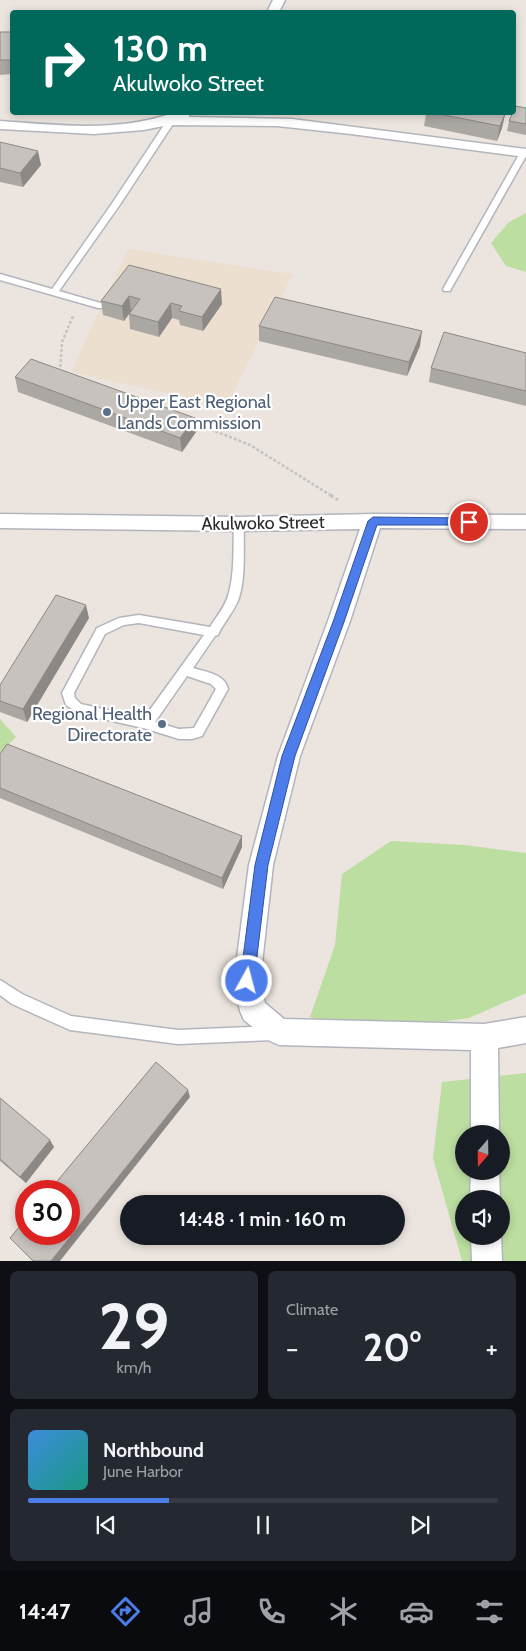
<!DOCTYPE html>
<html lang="en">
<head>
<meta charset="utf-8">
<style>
	:root { --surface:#171b24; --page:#242831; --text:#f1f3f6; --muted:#9ea1a6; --line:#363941; --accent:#4c7deb }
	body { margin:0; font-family:Cabin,sans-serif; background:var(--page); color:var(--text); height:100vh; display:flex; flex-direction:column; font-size:19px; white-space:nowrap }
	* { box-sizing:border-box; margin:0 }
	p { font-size:16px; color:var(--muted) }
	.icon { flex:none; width:28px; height:28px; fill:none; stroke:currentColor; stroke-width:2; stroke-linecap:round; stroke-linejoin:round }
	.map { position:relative; height:1261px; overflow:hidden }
	.details { display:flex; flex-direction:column; gap:10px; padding:10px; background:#0d0f14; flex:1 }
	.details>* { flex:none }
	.hud { position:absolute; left:10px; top:10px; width:506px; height:105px; border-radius:5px; box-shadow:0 2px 8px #0003; background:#00695c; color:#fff; overflow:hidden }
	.needle { width:32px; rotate:200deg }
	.fabs { position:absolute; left:455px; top:1125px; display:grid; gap:10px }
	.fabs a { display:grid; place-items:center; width:55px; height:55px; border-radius:50%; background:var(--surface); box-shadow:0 2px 8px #0003; font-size:25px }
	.speed { position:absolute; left:15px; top:1180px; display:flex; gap:10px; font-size:25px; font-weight:700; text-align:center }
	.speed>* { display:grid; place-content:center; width:65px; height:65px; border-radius:50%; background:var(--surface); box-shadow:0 2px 8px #0003; line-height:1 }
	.speed .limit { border:8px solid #d22; background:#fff; color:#111 }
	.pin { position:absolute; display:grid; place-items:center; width:42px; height:42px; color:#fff; margin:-21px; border:2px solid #fff; border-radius:50%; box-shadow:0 1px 5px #0007 }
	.me { position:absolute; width:55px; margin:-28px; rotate:7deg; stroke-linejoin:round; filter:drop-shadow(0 0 4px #0008) }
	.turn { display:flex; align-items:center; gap:18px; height:105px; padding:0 20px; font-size:22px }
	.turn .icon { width:65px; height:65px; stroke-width:2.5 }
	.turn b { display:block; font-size:35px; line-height:42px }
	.big { font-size:38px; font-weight:700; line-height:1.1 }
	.details .tile { flex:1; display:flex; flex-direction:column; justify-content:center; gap:8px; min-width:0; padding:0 18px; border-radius:8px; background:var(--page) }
	.details .dial { align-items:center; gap:0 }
	.dial b { font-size:65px; line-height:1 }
	.song { display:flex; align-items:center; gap:15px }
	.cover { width:60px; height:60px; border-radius:8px; background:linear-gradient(135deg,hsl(210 70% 55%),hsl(170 70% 35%)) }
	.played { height:5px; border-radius:2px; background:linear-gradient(90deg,var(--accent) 30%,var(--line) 30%) }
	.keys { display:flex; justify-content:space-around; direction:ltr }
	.heat { display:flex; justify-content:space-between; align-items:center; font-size:28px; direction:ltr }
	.details .tiles { flex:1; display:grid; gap:10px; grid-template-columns:1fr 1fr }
	.tile:last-child { grid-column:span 2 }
	.trip { position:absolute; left:120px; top:1195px; width:285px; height:50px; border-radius:25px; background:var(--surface); box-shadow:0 2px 8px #0003; font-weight:700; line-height:50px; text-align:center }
	.menu { display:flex; height:80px; justify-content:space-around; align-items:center; background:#090b0e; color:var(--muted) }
	.menu .icon { width:35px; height:35px }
	.menu .selected { color:var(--accent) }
	.menu b { font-size:22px; color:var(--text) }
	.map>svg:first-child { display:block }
	.education { fill:#ecdfd0 }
	.green { fill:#bcdea0; fill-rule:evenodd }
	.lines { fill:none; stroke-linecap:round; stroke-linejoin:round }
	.service-casing { stroke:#b2b5bd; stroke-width:3 }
	.minor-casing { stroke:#b2b5bd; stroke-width:3 }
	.path-far1 { stroke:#c4c4c4; stroke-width:2.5; stroke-dasharray:3 2; stroke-linecap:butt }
	.path { stroke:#c4c4c4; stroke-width:3; stroke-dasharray:4 2.5; stroke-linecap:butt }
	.service { fill:#fff; fill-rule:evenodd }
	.minor { fill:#fff; fill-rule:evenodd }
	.wall { fill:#aba7a3 }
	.shaded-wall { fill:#8b8885 }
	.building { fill:#c7c2be; stroke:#8b8885 }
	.route { fill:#4c7deb; stroke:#315199 }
	.service-dot { fill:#5c6f8a; stroke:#fff; stroke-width:2 }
	.labels { text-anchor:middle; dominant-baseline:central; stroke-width:4.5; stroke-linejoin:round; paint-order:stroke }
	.service-label { font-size:18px; fill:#4e5e75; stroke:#fff; text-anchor:start }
	.street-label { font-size:18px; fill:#2b2b2b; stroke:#fff }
</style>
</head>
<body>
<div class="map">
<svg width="526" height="1261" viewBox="0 0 526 1261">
	<rect width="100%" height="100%" fill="#ece5df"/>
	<path class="education" d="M128 249 293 274 226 407 71 372Z"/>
	<g class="green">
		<path d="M526 213V272L506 266 491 243 509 222Z"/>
		<path d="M0 719 16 737 0 753Z"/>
		<path d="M391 841 465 845 526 853V993L469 1018 349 1034 310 1017 335 945 342 874Z"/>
		<path d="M526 1073V1261H462L433 1158 442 1082ZM464 1134H501V1171H464ZM464 1199H501V1236H464Z"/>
	</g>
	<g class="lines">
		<defs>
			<g id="service">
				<path d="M168 119 175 121 119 206 59 291 104 304V308H98L0 280V274L52 289 111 205Z"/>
				<path d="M521 151H526V156L451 289 450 291H444L443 289Z"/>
				<path d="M239 520 244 524C243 547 246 576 239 598 234 612 223 623 218 635L215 636 193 668C206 672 225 674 228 689L202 736 192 739H179L147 729 78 713 66 705 62 693 97 628 119 618 139 615 210 627C216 617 225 607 228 596 235 574 233 547 234 524ZM139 623 204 635 144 718 81 704 75 698 74 693 105 634 124 625ZM187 676 211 684 216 689 194 728 179 729 155 722Z"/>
				<path d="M0 980 22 994 71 1016 178 1030 275 1026 280 1028 282 1033 280 1038 275 1040 178 1044 70 1030 12 1004 0 995Z"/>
			</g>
			<g id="minor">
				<path d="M273 0H285L279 12H267Z"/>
				<path d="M175 112H190L189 117 292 119 526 149V157L351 134 277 126 168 125 144 130 94 134 0 129V121C56 125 121 133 175 112Z"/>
				<path d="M0 514 239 517 373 514 526 515V529L380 528 350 621 300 756 273 865 260 981 265 1003 284 1019 484 1024 526 1017V1043L498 1048 499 1134H471V1050L279 1045 270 1041 244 1020 240 1011 234 981 249 865 278 756 328 621 360 529 239 531 0 528Z"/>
				<path d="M471 1171H499L500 1199H470Z"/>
				<path d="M471 1236H501L502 1261H472Z"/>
			</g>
		</defs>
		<use href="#service" class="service-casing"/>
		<use href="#minor" class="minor-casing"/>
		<g class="path-far1">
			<path d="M60 372 62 342 73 316"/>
			<path d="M192 422 250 445 332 496"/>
		</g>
		<path class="path" d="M330 495 338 500"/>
		<use href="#service" class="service"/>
		<use href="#minor" class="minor"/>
	</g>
	<g class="wall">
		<path d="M0 32H12V74L0 75Z"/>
		<path d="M526 108V135L507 131 509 121Z"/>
		<path d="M416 112H500L505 114 502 128 497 141 424 126 426 114Z"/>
		<path d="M0 142 41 165 23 187 0 182Z"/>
		<path d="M129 265 222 304 203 331 180 325 179 320 172 318 159 337 130 329 129 314 131 311 124 321 103 315 101 301Z"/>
		<path d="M259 326 420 346 407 376 259 341Z"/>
		<path d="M526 353V406L429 382 431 368Z"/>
		<path d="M15 377 196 432 182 452 18 392Z"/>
		<path d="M89 618 27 722 0 712V685Z"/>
		<path d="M0 754 242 847 223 889 0 798Z"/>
		<path d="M0 1098 54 1147 26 1183 0 1161Z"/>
	</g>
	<g class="shaded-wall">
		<path d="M505 114 502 128 497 141 500 126Z"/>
		<path d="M38 151 41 165 23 187 20 173Z"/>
		<path d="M221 289 222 304 203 331 202 317Z"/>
		<path d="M129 296 131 311 124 321 122 306Z"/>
		<path d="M171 303 172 318 159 337 158 322Z"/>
		<path d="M422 331 420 346 407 376 409 362Z"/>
		<path d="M195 418 196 432 182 452 180 438Z"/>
		<path d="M86 605 89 618 27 722 23 709Z"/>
		<path d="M242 836V847L223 889 222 878Z"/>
		<path d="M188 1090 190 1097 60 1261H51Z"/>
		<path d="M50 1140 54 1147 26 1183 20 1177Z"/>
	</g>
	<g class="building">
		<rect x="0" y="32" width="12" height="28"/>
		<path d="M515 106 526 108V124L509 121 513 112H514Z"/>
		<path d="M429 112H500L505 114 500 126Z"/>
		<path d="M0 142 38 151 20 173 0 168Z"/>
		<path d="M129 265 221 289 202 317 179 311 182 306 171 303 158 322 129 314 140 299 129 296 122 306 101 301Z"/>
		<path d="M275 297 422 331 409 362 259 326Z"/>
		<path d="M444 332 526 353V391L431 368Z"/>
		<path d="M31 359 195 418 180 438 15 377Z"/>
		<path d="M56 595 86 605 23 709 0 701V685Z"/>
		<path d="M7 744 242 836 222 878 0 788V754Z"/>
		<path d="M156 1062 188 1090 51 1261H33L10 1238 26 1219V1234H69V1191H49Z"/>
		<path d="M0 1098 50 1140 20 1177 0 1159Z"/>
	</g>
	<path class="route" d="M373 517 469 518 474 522 469 525H377L344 622 295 756 268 865 254 981 252 986 247 988 242 986 240 981 255 865 282 756 333 622 368 521Z"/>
	<g class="service-dot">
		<circle cx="107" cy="412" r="5"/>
		<circle cx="162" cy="724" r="5"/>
	</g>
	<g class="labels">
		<g class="service-label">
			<text x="117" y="402">Upper East Regional<tspan x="117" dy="21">Lands Commission</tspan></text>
			<text x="152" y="714" text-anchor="end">Regional Health<tspan x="152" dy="21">Directorate</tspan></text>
		</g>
		<g class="street-label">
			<text transform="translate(263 523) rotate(-1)">Akulwoko Street</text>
		</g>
	</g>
</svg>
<div class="fabs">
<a><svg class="needle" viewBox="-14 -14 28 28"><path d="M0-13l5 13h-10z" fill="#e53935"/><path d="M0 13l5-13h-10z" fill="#9ea1a6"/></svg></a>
<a><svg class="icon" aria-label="sound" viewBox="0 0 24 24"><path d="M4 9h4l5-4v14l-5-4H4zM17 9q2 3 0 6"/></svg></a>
</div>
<div class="speed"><div class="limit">30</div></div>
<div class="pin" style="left:469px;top:522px;background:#d93025"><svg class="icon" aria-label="arrive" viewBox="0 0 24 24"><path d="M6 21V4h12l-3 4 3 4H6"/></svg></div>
<svg class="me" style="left:247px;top:981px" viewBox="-20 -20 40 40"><circle r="17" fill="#4c7deb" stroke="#fff" stroke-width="3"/><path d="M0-11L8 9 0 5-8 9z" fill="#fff"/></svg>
<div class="trip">14:48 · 1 min · 160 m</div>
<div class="hud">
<div class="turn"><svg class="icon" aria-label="right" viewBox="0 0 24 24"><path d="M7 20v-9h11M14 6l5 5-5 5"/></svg><div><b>130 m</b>Akulwoko Street</div></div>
</div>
</div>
<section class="details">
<div class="tiles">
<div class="tile dial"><b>29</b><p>km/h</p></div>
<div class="tile"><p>Climate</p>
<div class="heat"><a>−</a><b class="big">20°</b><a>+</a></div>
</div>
<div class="tile">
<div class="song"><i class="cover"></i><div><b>Northbound</b><p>June Harbor</p></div></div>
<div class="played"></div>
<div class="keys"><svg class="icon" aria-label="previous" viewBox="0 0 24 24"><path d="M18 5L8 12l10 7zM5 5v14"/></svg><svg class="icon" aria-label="pause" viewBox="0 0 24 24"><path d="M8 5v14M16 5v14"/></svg><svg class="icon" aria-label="next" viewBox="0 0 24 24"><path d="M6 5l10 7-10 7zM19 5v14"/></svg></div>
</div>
</div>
</section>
<nav class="menu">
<b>14:47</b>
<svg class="icon selected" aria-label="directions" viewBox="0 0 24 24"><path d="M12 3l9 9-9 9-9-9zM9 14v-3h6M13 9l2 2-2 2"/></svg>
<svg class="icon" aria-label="music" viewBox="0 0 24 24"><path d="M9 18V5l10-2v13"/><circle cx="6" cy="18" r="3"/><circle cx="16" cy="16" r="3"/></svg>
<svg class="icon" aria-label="phone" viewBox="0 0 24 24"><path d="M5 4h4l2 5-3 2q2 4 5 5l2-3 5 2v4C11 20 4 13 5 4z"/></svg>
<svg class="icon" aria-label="climate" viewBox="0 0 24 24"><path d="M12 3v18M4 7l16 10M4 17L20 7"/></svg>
<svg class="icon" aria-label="car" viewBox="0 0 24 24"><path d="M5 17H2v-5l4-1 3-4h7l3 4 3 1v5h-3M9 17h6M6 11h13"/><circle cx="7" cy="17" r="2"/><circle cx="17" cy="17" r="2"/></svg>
<svg class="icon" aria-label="filters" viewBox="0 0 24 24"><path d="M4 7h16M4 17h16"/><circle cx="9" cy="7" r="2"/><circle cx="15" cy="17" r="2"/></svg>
</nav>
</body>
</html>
